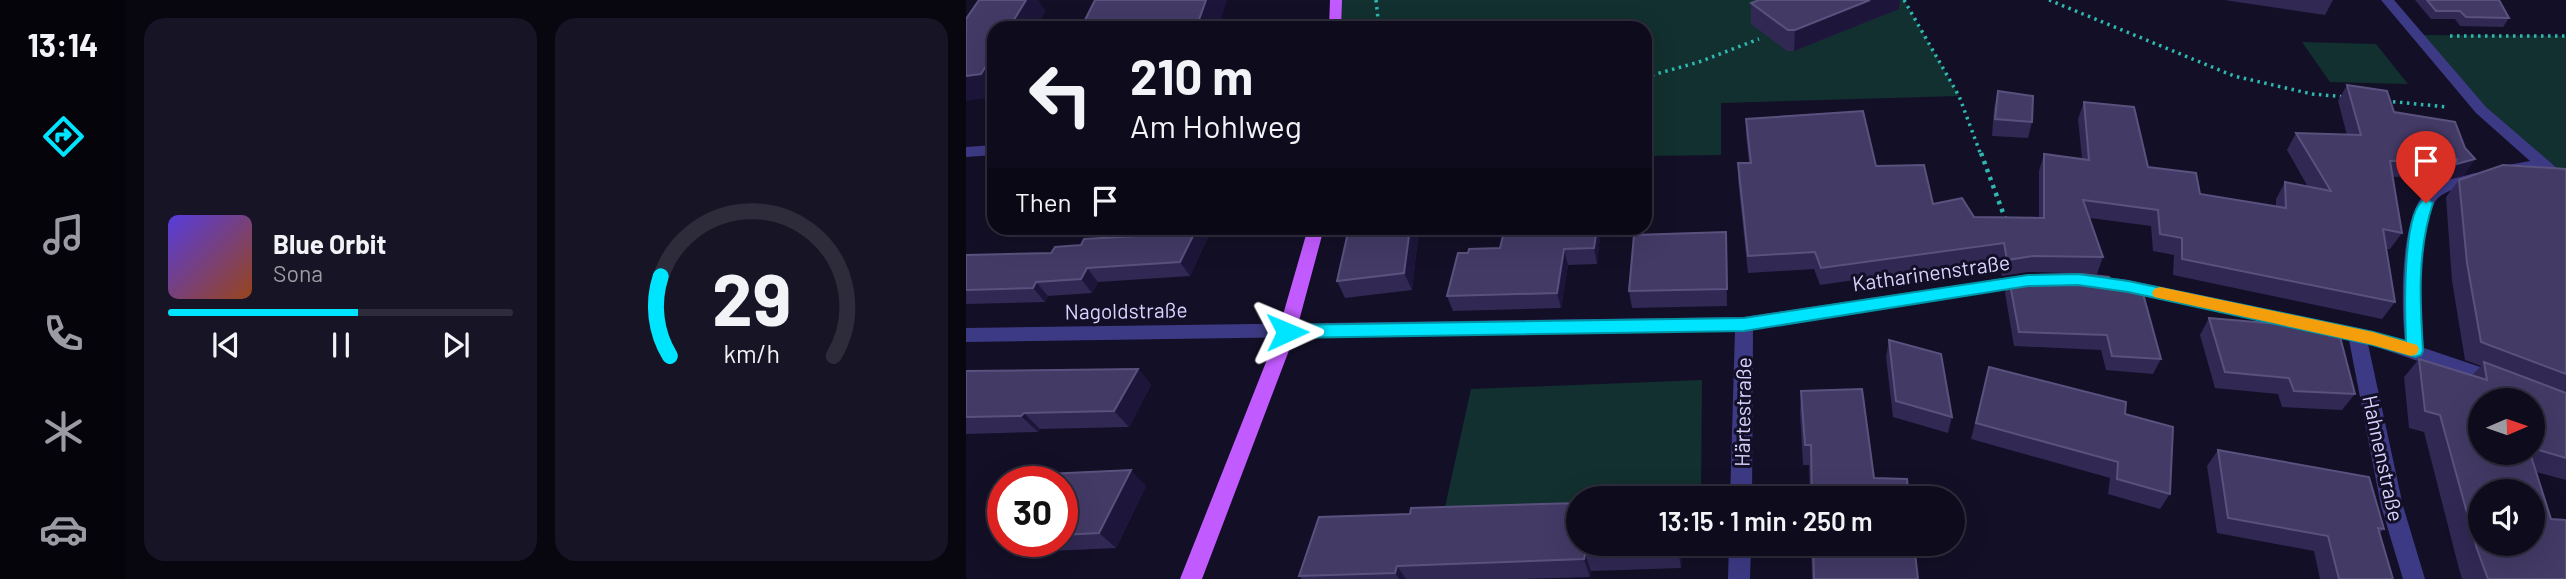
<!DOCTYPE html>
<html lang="en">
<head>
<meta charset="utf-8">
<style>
	:root { --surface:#0e0b1c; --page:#171425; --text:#f1f3f6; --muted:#9b9ba3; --line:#2e2b3b; --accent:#00e5ff }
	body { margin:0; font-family:Barlow,sans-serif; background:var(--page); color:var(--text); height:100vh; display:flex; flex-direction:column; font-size:26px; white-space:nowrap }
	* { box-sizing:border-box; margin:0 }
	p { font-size:23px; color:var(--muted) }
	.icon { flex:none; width:38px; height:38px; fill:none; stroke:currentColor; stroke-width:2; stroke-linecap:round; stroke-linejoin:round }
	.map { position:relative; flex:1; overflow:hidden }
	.side { display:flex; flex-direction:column; gap:18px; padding:18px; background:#08060f; width:840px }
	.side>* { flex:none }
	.hud { position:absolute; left:21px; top:21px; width:665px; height:214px; border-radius:21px; box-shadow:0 7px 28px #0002,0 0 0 2px var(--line); background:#0e0b1c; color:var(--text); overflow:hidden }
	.needle { width:46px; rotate:88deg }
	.fabs { position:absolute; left:1502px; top:388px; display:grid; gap:14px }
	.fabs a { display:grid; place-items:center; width:77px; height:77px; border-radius:50%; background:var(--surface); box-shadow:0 7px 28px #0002,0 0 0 2px var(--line); font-size:35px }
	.speed { position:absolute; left:21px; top:466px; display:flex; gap:14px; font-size:35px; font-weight:700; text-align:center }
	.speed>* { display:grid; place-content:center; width:91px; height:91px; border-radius:50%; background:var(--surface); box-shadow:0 7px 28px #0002,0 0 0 2px var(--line); line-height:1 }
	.speed .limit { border:10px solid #d22; background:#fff; color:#111 }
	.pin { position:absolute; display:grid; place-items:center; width:60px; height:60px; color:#fff; margin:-72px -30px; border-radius:50% 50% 50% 0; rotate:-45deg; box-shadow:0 0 7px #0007 }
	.pin .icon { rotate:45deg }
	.me { position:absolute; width:77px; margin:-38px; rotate:89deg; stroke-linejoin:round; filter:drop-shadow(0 0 5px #0008) }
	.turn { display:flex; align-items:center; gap:24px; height:147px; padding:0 28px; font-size:32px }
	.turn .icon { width:91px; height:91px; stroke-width:2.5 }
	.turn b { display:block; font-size:49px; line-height:60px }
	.then { display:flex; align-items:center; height:66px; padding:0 28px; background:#0003; gap:14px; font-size:26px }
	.side .widget { flex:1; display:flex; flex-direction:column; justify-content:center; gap:10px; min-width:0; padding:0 24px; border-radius:21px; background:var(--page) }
	.side .dial { align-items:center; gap:0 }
	.dial svg { height:182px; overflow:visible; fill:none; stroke:var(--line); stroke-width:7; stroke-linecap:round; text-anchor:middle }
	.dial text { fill:var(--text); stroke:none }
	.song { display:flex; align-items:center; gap:21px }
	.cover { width:84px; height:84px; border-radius:10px; background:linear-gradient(135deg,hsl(250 70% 55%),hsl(20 70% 35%)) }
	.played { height:7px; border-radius:4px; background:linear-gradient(90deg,var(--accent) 55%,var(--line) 55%) }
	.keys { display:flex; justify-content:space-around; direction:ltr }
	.side .tiles { flex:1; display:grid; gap:18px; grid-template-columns:repeat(2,1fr) }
	.trip { position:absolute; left:600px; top:486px; width:399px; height:70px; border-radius:35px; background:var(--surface); box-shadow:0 7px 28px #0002,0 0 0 2px var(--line); font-weight:600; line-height:70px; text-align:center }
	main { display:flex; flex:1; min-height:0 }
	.tab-bar { display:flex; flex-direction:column; width:126px; justify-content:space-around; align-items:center; background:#06040b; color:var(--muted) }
	.tab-bar .icon { width:49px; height:49px }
	.tab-bar .selected { color:var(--accent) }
	.tab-bar b { font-size:32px; color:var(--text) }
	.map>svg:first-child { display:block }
	.green { fill:#12302f }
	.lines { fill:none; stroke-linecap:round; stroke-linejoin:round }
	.path-far1 { stroke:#2fb8b0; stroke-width:3.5; stroke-dasharray:2.5 4.5; stroke-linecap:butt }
	.path { stroke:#2fb8b0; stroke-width:4.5; stroke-dasharray:3.5 5; stroke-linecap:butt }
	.minor { fill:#3d3a85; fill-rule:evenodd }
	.major { fill:#c25bff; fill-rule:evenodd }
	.wall { fill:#312854; fill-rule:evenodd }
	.shaded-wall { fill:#1d163a }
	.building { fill:#433a66; stroke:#5a527e; stroke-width:2; fill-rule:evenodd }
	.route { fill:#00e5ff; stroke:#0095a6; stroke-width:2 }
	.slow { fill:#f59e0b }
	.labels { text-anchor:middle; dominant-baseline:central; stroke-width:6; stroke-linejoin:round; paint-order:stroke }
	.street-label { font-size:21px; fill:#d9d4ff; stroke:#130f26 }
</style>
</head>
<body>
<main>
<nav class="tab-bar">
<b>13:14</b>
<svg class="icon selected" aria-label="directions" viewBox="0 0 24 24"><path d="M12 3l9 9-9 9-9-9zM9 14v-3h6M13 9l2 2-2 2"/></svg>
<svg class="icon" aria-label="music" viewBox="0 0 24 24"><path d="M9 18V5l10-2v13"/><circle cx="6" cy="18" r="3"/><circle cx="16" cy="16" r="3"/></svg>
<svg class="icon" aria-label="phone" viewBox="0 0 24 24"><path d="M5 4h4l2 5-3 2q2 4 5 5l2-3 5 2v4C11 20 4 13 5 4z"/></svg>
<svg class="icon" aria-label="climate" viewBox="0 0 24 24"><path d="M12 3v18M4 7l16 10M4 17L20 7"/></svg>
<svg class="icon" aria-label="car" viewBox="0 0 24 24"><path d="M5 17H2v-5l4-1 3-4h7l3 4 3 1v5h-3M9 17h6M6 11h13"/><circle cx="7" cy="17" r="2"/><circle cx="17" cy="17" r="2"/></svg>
</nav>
<section class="side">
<div class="tiles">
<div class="widget">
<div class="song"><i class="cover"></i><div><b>Blue Orbit</b><p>Sona</p></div></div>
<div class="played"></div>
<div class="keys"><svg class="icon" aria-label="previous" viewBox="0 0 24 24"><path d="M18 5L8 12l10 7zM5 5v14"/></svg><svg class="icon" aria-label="pause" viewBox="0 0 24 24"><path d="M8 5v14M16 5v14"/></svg><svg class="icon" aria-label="next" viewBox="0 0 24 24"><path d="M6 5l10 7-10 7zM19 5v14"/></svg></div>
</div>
<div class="widget dial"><svg viewBox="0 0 100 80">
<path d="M14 69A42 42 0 1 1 86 69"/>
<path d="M14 69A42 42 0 0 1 10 34" stroke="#00e5ff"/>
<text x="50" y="56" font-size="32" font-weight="700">29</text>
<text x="50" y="72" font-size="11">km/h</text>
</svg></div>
</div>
</section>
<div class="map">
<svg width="1600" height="579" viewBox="0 0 1600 579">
	<rect width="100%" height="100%" fill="#130f26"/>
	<g class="green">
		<path d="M370 0H938L993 96 755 103V155L679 156V28H369Z"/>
		<path d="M1452 35 1600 36V184L1515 110Z"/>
		<path d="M1336 42 1410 44 1442 84 1364 82Z"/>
		<path d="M736 380 735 499H612V511L477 516 505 389Z"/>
	</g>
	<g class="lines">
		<g class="path-far1">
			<path d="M410 0 413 28"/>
			<path d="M938 0 993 96 1015 155"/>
			<path d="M1083 0 1268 76 1346 94 1380 97"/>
			<path d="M1484 36H1600"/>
			<path d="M679 77 733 62 793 39"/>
			<path d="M1420 101 1481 107"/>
		</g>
		<path class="path" d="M1015 153 1040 221"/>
		<g class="minor">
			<path d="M1415 0H1428L1520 107 1600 176V189L1594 188 1574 169 1531 173 1528 170 1531 167 1564 161 1510 113Z"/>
			<path d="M28 145V155L0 157V147Z"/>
			<path d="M1509 173 1517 178 1514 182C1502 186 1484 188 1473 197 1450 217 1454 318 1458 348L1538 375 1541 380 1538 385 1531 388 1402 344 1437 506 1459 579H1437L1415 506 1383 340 1162 292 1118 285 1115 281 1118 277 1124 275 1162 280 1407 331 1439 341C1435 306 1433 213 1463 189 1474 180 1495 177 1509 173Z"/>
			<path d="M1065 274 1071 276 1074 280 1071 284 787 329 786 499H764L769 331 0 342V328L778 317Z"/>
			<path d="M763 544H785L784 579H762Z"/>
		</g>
		<g class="major">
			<path d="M364 0H376L375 28H363Z"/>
			<path d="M342 228H358L330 332 236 579H214L312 332Z"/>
		</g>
	</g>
	<g class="wall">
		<path d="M793 0H934L933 9 828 51H821L785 24V3Z"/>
		<path d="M1258 0H1367L1359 15Z"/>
		<path d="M1449 0H1533L1543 18 1537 27 1494 26 1489 19H1465Z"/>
		<path d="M1381 85 1428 112 1499 148 1509 159 1497 176 1479 180V175L1427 177 1436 233 1424 249H1420L1429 302 1416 319 1207 275 1208 255 1187 251 1185 226 1124 218 1137 257 1131 274 1062 272 1036 276 1033 259 854 285 848 269 782 273 772 180V163H783L780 135V119L910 166 967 204 1008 217 1073 218V171L1078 154 1116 159 1112 119 1118 102 1182 167 1234 194 1310 206V199L1319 182 1342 187 1321 150 1330 133 1381 135 1372 101Z"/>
		<path d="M1032 91 1066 122 1062 138 1026 136 1028 108Z"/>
		<path d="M1600 169V480L1570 472 1600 579H1496L1492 565 1458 432 1443 428 1438 377 1453 359 1506 375 1515 366 1499 360 1486 281 1480 197 1493 180ZM1566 401V453H1514Z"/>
		<path d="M177 228H246L224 276 132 282 126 293 82 296 79 302 0 304V255L85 253 115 245 172 236Z"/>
		<path d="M383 228H453L446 290 379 298 371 281Z"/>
		<path d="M539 228H635L631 264 602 265 595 308 487 311 481 296 502 253 534 248Z"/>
		<path d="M760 232 761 306 666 308 663 291Z"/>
		<path d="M1043 279 1146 288 1195 359 1187 374 1140 370 1135 350 1048 346 1039 293Z"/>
		<path d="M1243 318 1389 394 1376 410 1316 407 1312 394 1249 388 1234 335Z"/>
		<path d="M923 340 986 417 982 433 927 417 920 357Z"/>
		<path d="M1023 367 1159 414 1204 494 1194 509 1142 494 1144 478 1005 439Z"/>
		<path d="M172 369 185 385 163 427 74 429 72 432 0 434V371Z"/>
		<path d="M835 391 908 478 943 499H844L843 465H837L834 412Z"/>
		<path d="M1252 450 1418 529 1414 533 1427 579H1354L1348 551 1251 533 1241 466Z"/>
		<path d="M96 481 180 486 150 548 63 552 48 541H96Z"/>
		<path d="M353 517 716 544 715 568 625 571 624 577 557 579H336L333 576Z"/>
		<path d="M845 544H948L952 579H846Z"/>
	</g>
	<g class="shaded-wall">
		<path d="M60 0H72L80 11 70 28H43Z"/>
		<path d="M240 0H261L252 28H230Z"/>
		<path d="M904 0H934L933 9 828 51 829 30Z"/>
		<path d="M28 53V97L0 101V76Z"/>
		<path d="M1509 159 1497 176 1479 180 1491 164Z"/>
		<path d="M231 228H246L224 276 214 262Z"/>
		<path d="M444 228H453L446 290 438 273Z"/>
		<path d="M631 228H635L631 264 628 248Z"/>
		<path d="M598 249 602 265 595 308 591 293Z"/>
		<path d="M121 268 132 282 126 293 115 279Z"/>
		<path d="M70 282 82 296 79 302 67 288Z"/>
		<path d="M172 369 185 385 163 427 148 411Z"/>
		<path d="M58 413 74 429 72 432 55 416Z"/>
		<path d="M165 470 180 486 150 548 133 533Z"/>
		<path d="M713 544H716L715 568 712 550Z"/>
		<path d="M619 554 625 571 624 577 618 559Z"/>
		<path d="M431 566 440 579H433L429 573Z"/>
	</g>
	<g class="building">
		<path d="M13 0H60L43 28H28V53L15 74 0 76V19Z"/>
		<path d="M129 0H240L230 28H115Z"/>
		<path d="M793 0H904L829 30H822L785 3Z"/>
		<path d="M1461 0H1533L1543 18 1500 17 1494 11H1470Z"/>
		<path d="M1381 85 1421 91 1428 112 1489 122 1499 148 1509 159 1491 164V159L1424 161 1436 233 1417 229 1429 302 1216 259V238L1194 234 1192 210 1117 200 1137 257 1067 256 1041 260 1038 243 855 268 849 252 782 256 772 163H785L780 119 897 111 910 166 958 165 967 204 996 198 1008 217 1078 218V154L1123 160 1118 102 1168 107 1182 167 1230 173 1234 194 1320 208 1319 182 1365 191 1330 133 1395 135Z"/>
		<path d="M1032 91 1067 96 1066 122 1029 119Z"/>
		<path d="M1537 165 1600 169V374L1515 342 1501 263 1493 180Z"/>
		<path d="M177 228H231L214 262 121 268 115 279 70 282 67 288 0 290V255L85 253 89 247 115 245 118 239 172 236Z"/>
		<path d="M383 228H444L438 273 371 281Z"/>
		<path d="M539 228H631L628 248 598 249 591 293 481 296 492 253H502L503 249 534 248Z"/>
		<path d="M760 232 761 289 663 291 668 235Z"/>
		<path d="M1117 274 1143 277 1146 288 1176 290 1195 359 1146 356 1141 335 1053 332 1043 279 1067 275Z"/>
		<path d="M1243 318 1372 329 1389 394 1328 391 1323 378 1259 372Z"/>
		<path d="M923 340 975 354 986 417 930 401Z"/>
		<path d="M1453 359 1521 380 1518 362 1600 393V458L1566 448V401H1514V453H1564L1585 519 1600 520V579H1522L1511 549 1474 415 1459 411ZM1514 492H1566V544H1514Z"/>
		<path d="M1023 367 1160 402 1159 414 1207 427 1204 494 1151 479 1152 462 1010 423Z"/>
		<path d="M172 369 148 411 58 413 55 416 0 417V371Z"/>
		<path d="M896 389 908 478 941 479 943 499H846L845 445H839L835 391Z"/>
		<path d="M1252 450 1403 477 1418 529 1412 528 1427 579H1373L1362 536 1262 518Z"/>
		<path d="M165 470 133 533 96 535V481H75L80 474Z"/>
		<path d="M714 494V499H625V497Z"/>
		<path d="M612 503V544H713L712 550 619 554 618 559 431 566 429 573 333 576 353 517 444 514 445 508Z"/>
		<path d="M847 544H948L952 579H848Z"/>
	</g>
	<path class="route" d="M1460 199 1467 203C1451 251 1454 302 1457 351L1455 355 1449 357 1407 345 1162 292 1112 285 1062 286 778 331 321 338 312 332 321 325 778 318 1062 275 1112 274 1162 281 1407 332 1440 341C1439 318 1435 206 1460 199Z"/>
	<path class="slow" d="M1194 287 1407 332 1451 345 1453 349 1451 354 1445 356 1407 345 1188 297 1186 293 1188 289Z"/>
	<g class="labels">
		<g class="street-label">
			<text transform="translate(965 272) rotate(-8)">Katharinenstraße</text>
			<text transform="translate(160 310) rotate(-1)">Nagoldstraße</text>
			<text transform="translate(776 412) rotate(-89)">Härtestraße</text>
			<text transform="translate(1418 458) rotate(78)">Hahnenstraße</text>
		</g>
	</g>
</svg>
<div class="fabs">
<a><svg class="needle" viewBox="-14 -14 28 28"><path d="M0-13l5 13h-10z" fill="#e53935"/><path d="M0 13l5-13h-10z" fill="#9b9ba3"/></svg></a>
<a><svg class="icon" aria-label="sound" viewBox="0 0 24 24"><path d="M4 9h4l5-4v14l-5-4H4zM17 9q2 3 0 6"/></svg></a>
</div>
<div class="speed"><div class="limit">30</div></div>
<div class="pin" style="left:1460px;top:203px;background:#d93025"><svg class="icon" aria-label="arrive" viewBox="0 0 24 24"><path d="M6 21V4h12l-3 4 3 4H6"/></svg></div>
<svg class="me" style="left:321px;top:332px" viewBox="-20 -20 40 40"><path d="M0-17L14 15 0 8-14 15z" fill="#00e5ff" stroke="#fff" stroke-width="4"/></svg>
<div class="trip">13:15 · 1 min · 250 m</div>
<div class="hud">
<div class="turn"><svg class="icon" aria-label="left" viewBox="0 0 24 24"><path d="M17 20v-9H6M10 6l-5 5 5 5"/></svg><div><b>210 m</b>Am Hohlweg</div></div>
<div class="then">Then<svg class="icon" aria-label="arrive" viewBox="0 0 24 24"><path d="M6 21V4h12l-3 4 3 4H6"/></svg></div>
</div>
</div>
</main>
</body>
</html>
